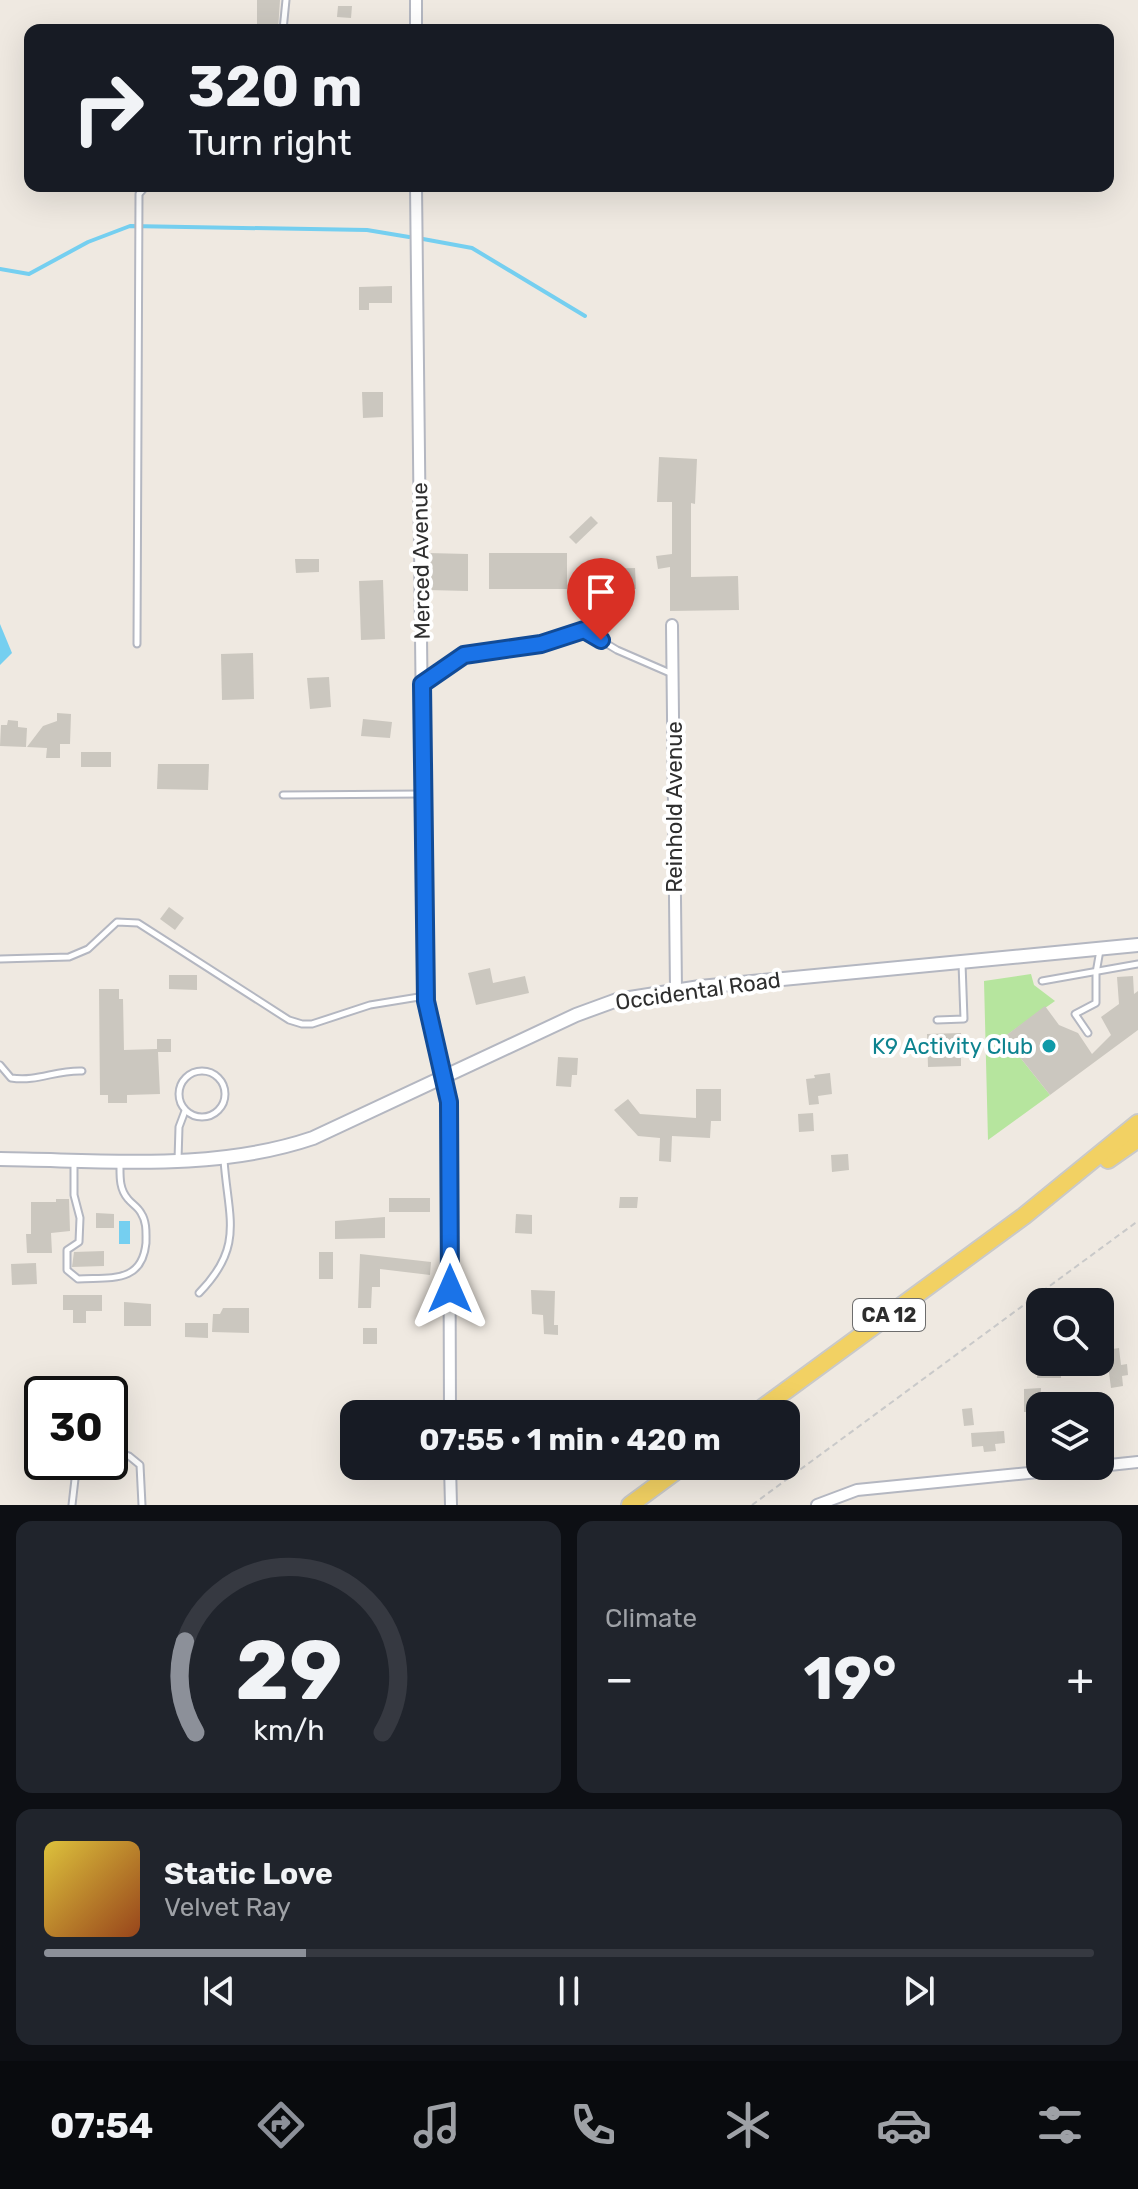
<!DOCTYPE html>
<html lang="en">
<head>
<meta charset="utf-8">
<style>
	:root { --surface:#171b24; --page:#20242c; --text:#f1f3f6; --muted:#9ea1a6; --line:#363941; --accent:#8c9099 }
	body { margin:0; font-family:Rubik,sans-serif; background:var(--page); color:var(--text); height:100vh; display:flex; flex-direction:column; font-size:30px; white-space:nowrap }
	* { box-sizing:border-box; margin:0 }
	p { font-size:26px; color:var(--muted) }
	.icon { flex:none; width:44px; height:44px; fill:none; stroke:currentColor; stroke-width:2; stroke-linecap:round; stroke-linejoin:round }
	.map { position:relative; height:1505px; overflow:hidden }
	.panel { display:flex; flex-direction:column; gap:16px; padding:16px; background:#0d0f14; flex:1 }
	.panel>* { flex:none }
	.guide { position:absolute; left:24px; top:24px; width:1090px; height:168px; border-radius:16px; box-shadow:0 8px 32px #0002; background:#171b24; color:var(--text); overflow:hidden }
	.buttons { position:absolute; left:1026px; top:1288px; display:grid; gap:16px }
	.buttons a { display:grid; place-items:center; width:88px; height:88px; border-radius:16px; background:var(--surface); box-shadow:0 8px 32px #0002; font-size:40px }
	.speed { position:absolute; left:24px; top:1376px; display:flex; gap:16px; font-size:40px; font-weight:700; text-align:center }
	.speed>* { display:grid; place-content:center; width:104px; height:104px; border-radius:50%; background:var(--surface); box-shadow:0 8px 32px #0002; line-height:1 }
	.speed .limit { border:4px solid #111; border-radius:12px; background:#fff; color:#111 }
	.pin { position:absolute; display:grid; place-items:center; width:68px; height:68px; color:#fff; margin:-82px -34px; border-radius:50% 50% 50% 0; rotate:-45deg; box-shadow:0 0 8px #0007 }
	.pin .icon { rotate:45deg }
	.me { position:absolute; width:88px; margin:-44px; rotate:0deg; stroke-linejoin:round; filter:drop-shadow(0 0 6px #0008) }
	.turn { display:flex; align-items:center; gap:28px; height:168px; padding:0 32px; font-size:36px }
	.turn .icon { width:104px; height:104px; stroke-width:2.5 }
	.turn b { display:block; font-size:56px; line-height:68px }
	.big { font-size:60px; font-weight:700; line-height:1.1 }
	.panel .tile { flex:1; display:flex; flex-direction:column; justify-content:center; gap:12px; min-width:0; padding:0 28px; border-radius:16px; background:var(--page) }
	.panel .dial { align-items:center; gap:0 }
	.dial svg { height:208px; overflow:visible; fill:none; stroke:var(--line); stroke-width:7; stroke-linecap:round; text-anchor:middle }
	.dial text { fill:var(--text); stroke:none }
	.song { display:flex; align-items:center; gap:24px }
	.cover { width:96px; height:96px; border-radius:12px; background:linear-gradient(135deg,hsl(50 70% 55%),hsl(20 70% 35%)) }
	.played { height:8px; border-radius:4px; background:linear-gradient(90deg,var(--accent) 25%,var(--line) 25%) }
	.keys { display:flex; justify-content:space-around; direction:ltr }
	.heat { display:flex; justify-content:space-between; align-items:center; font-size:44px; direction:ltr }
	.panel .tiles { flex:1; display:grid; gap:16px; grid-template-columns:1fr 1fr }
	.tile:last-child { grid-column:span 2 }
	.trip { position:absolute; left:340px; top:1400px; width:460px; height:80px; border-radius:16px; background:var(--surface); box-shadow:0 8px 32px #0002; font-weight:700; line-height:80px; text-align:center }
	.tabs { display:flex; height:128px; justify-content:space-around; align-items:center; background:#090b0e; color:var(--muted) }
	.tabs .icon { width:56px; height:56px }
	.tabs .selected { color:var(--accent) }
	.tabs b { font-size:36px; color:var(--text) }
	.map>svg:first-child { display:block }
	.green { fill:#b6e59e }
	.water { fill:#75cff0 }
	.lines { fill:none; stroke-linecap:round; stroke-linejoin:round }
	.stream { stroke:#75cff0; stroke-width:4 }
	.building { fill:#cbc7bf }
	.service-casing { stroke:#b4b7c1; stroke-width:9 }
	.minor-casing { stroke:#b4b7c1; stroke-width:14 }
	.tertiary-casing { stroke:#b4b7c1; stroke-width:16 }
	.primary-casing { stroke:#c9c9c9; stroke-width:20 }
	.path { stroke:#c9c9c9; stroke-width:2; stroke-dasharray:6 4; stroke-linecap:butt }
	.service { stroke:#fff; stroke-width:5 }
	.minor { stroke:#fff; stroke-width:10 }
	.tertiary { stroke:#fff; stroke-width:12 }
	.primary { stroke:#f2d163; stroke-width:16 }
	.route-casing { stroke:#114b97; stroke-width:20 }
	.route { stroke:#1a73e8; stroke-width:14 }
	.culture-dot { fill:#0f9aa8; stroke:#fff; stroke-width:3 }
	.labels { text-anchor:middle; dominant-baseline:central; stroke-width:8; stroke-linejoin:round; paint-order:stroke }
	.shield { fill:#fff; stroke:#6d6d6d; stroke-width:2 }
	.shield-label { font-size:20px; font-weight:bold; fill:#2e2e2e }
	.street-label { font-size:22px; fill:#2e2e2e; stroke:#fff }
	.culture-label { font-size:22px; fill:#0d838f; stroke:#fff; text-anchor:end }
</style>
</head>
<body>
<div class="map">
<svg width="1138" height="1505" viewBox="0 0 1138 1505">
	<rect width="100%" height="100%" fill="#efe9e1"/>
	<path class="green" d="M1031 974 1034 985 1055 1001 1004 1037 1050 1095 988 1140 984 981Z"/>
	<g class="water">
		<path d="M0 624 12 653 0 665Z"/>
		<rect x="119" y="1221" width="11" height="23"/>
	</g>
	<g class="lines">
		<g class="stream">
			<path d="M423 239 472 248 585 316"/>
			<path d="M0 269 29 274 88 242 130 226 367 230 409 237"/>
		</g>
	</g>
	<g class="building">
		<path d="M257 0H280L278 30H257Z"/>
		<path d="M338 6H352L351 18 337 17Z"/>
		<path d="M392 286V303H369V310H359V287Z"/>
		<path d="M362 392H383V417L363 418Z"/>
		<path d="M659 457 697 459 695 504 691 503V577L738 576 739 610 670 611V567L658 569 656 556 672 554V502H657Z"/>
		<path d="M591 516 598 523 576 544 569 537Z"/>
		<path d="M428 553 468 554V591L428 590Z"/>
		<rect x="489" y="553" width="78" height="36"/>
		<path d="M295 559H319V572L296 573Z"/>
		<path d="M635 568 636 589 600 590 599 569Z"/>
		<path d="M383 580 385 639 361 640 359 581Z"/>
		<path d="M253 653 254 699 222 700 221 654Z"/>
		<path d="M329 677 331 707 310 709 307 678Z"/>
		<path d="M57 713 71 714 70 744H60V758H46L47 748 27 747 43 726 57 721Z"/>
		<path d="M363 719 392 722 390 738 361 736Z"/>
		<path d="M8 720 18 721V727L27 728 26 747 0 746 1 725H7Z"/>
		<rect x="81" y="752" width="30" height="15"/>
		<path d="M158 764H209L208 790 157 789Z"/>
		<path d="M169 907 184 918 175 930 160 919Z"/>
		<path d="M490 968 493 983 525 976 529 993 476 1005 468 973Z"/>
		<path d="M169 975H197V990L169 989Z"/>
		<path d="M1133 976 1134 994 1138 991V1030L1050 1095 1004 1037 1045 1006 1059 1025 1078 1033 1092 1054 1111 1035 1101 1017 1119 1004 1117 977Z"/>
		<path d="M99 989H119V999H123L124 1050 157 1049V1039H171V1052H158L160 1094 127 1095V1103H108V1095H100Z"/>
		<path d="M961 1033V1066L928 1067 927 1034Z"/>
		<path d="M558 1057 578 1058 577 1075H572L571 1087 556 1086Z"/>
		<path d="M830 1073 832 1094 818 1096 819 1104 809 1105 806 1079 815 1078 814 1075Z"/>
		<path d="M696 1089H721V1121H711L710 1138 672 1136 671 1162 659 1161 660 1138 638 1136 614 1110 628 1099 640 1114 696 1118Z"/>
		<path d="M813 1113 814 1131 799 1132 798 1114Z"/>
		<path d="M848 1154 849 1170 832 1172 831 1155Z"/>
		<path d="M620 1197H638L637 1208H619Z"/>
		<rect x="389" y="1198" width="41" height="14"/>
		<path d="M56 1199H69L70 1231 51 1233 52 1253H27L26 1234H31V1202H56Z"/>
		<path d="M96 1213 114 1214V1228H96Z"/>
		<path d="M516 1214 532 1215V1234L515 1233Z"/>
		<path d="M385 1217V1238L335 1239V1221Z"/>
		<path d="M104 1251V1266L72 1267 74 1252Z"/>
		<rect x="319" y="1252" width="14" height="27"/>
		<path d="M360 1254 431 1262 430 1275 380 1269V1287H372L371 1308H358Z"/>
		<path d="M36 1263 37 1284 12 1285 11 1264Z"/>
		<path d="M531 1290 555 1291 554 1325H558V1335L544 1334 543 1315 532 1314Z"/>
		<path d="M63 1295H102V1311H86V1323H73V1310H63Z"/>
		<path d="M124 1302 151 1304V1326H124Z"/>
		<path d="M223 1308H249V1333L212 1332 213 1314H220Z"/>
		<path d="M185 1323H208V1338L185 1337Z"/>
		<rect x="363" y="1328" width="14" height="16"/>
		<path d="M1119 1348 1121 1365 1127 1364 1128 1375 1122 1376 1123 1386 1111 1388 1106 1350Z"/>
		<rect x="1037" y="1362" width="24" height="16"/>
		<path d="M1041 1388 1040 1412H1024V1389Z"/>
		<path d="M972 1408 974 1425 964 1426 962 1409Z"/>
		<path d="M1004 1431 1005 1443 995 1444 996 1451 984 1452 983 1446 972 1447 971 1433Z"/>
	</g>
	<g class="lines">
		<defs>
			<g id="service">
				<path d="M283 30 286 0"/>
				<path d="M137 644 139 194 146 186"/>
				<path d="M423 684 464 655 541 644 584 630 617 650 670 673"/>
				<path d="M283 795 422 794"/>
				<path d="M0 959 69 957 88 949 117 922 138 923 289 1020 302 1024H312L370 1005 425 996"/>
				<path d="M1042 981 1138 964"/>
				<path d="M937 1020 964 1019 962 963"/>
				<path d="M1088 1033 1075 1014 1096 1003V973L1100 950"/>
				<path d="M0 1065 11 1078C38 1082 55 1070 82 1071"/>
				<circle cx="202" cy="1094" r="23"/>
				<path d="M178 1160 179 1127 185 1111"/>
				<path d="M74 1161V1195L80 1218 79 1242 67 1250V1270L78 1279C110 1277 142 1284 146 1243 146 1233 147 1222 141 1213 138 1207 132 1204 128 1199 119 1189 120 1176 120 1163"/>
				<path d="M199 1293C245 1246 228 1218 224 1160"/>
				<path d="M110 1449 129 1456 140 1465 142 1505"/>
				<path d="M72 1505 75 1479 82 1462"/>
			</g>
			<g id="minor">
				<path d="M416 0V30"/>
				<path d="M416 186 425 996 449 1102 450 1414"/>
				<path d="M672 625 676 990"/>
				<path d="M450 1466 451 1505"/>
				<path d="M1100 1466 1138 1462"/>
				<path d="M817 1505 857 1490 1098 1466"/>
			</g>
			<path id="tertiary" d="M0 1159C104 1160 213 1172 313 1138L576 1015 617 1000 700 987 1138 945"/>
			<g id="primary">
				<path d="M1108 1160 1138 1139"/>
				<path d="M754 1414 1024 1216 1138 1123"/>
				<path d="M630 1505 683 1466"/>
			</g>
		</defs>
		<use href="#service" class="service-casing"/>
		<use href="#minor" class="minor-casing"/>
		<use href="#tertiary" class="tertiary-casing"/>
		<use href="#primary" class="primary-casing"/>
		<path class="path" d="M752 1505 1138 1221"/>
		<use href="#service" class="service"/>
		<use href="#minor" class="minor"/>
		<use href="#tertiary" class="tertiary"/>
		<use href="#primary" class="primary"/>
	</g>
	<g class="lines">
		<defs>
			<path id="route" d="M450 1289 449 1102 426 1001 422 684 464 655 541 644 584 630 601 640"/>
		</defs>
		<use href="#route" class="route-casing"/>
		<use href="#route" class="route"/>
	</g>
	<circle class="culture-dot" cx="1049" cy="1046" r="8"/>
	<g class="labels">
		<rect class="shield" x="853" y="1299" width="72" height="32" rx="6"/>
		<g class="shield-label">
			<text x="889" y="1315">CA 12</text>
		</g>
		<g class="street-label">
			<text transform="translate(421 561) rotate(-91)">Merced Avenue</text>
			<text transform="translate(674 807) rotate(-90)">Reinhold Avenue</text>
			<text transform="translate(698 991) rotate(-8)">Occidental Road</text>
		</g>
		<g class="culture-label">
			<text x="1033" y="1046">K9 Activity Club</text>
		</g>
	</g>
</svg>
<div class="buttons">
<a><svg class="icon" aria-label="search" viewBox="0 0 24 24"><circle cx="10" cy="10" r="6"/><path d="M15 15l6 6"/></svg></a>
<a><svg class="icon" aria-label="layers" viewBox="0 0 24 24"><path d="M12 4l9 5-9 5-9-5zM3 14l9 5 9-5"/></svg></a>
</div>
<div class="speed"><div class="limit">30</div></div>
<div class="pin" style="left:601px;top:640px;background:#d93025"><svg class="icon" aria-label="arrive" viewBox="0 0 24 24"><path d="M6 21V4h12l-3 4 3 4H6"/></svg></div>
<svg class="me" style="left:450px;top:1289px" viewBox="-20 -20 40 40"><path d="M0-17L14 15 0 8-14 15z" fill="#1a73e8" stroke="#fff" stroke-width="4"/></svg>
<div class="trip">07:55 · 1 min · 420 m</div>
<div class="guide">
<div class="turn"><svg class="icon" aria-label="right" viewBox="0 0 24 24"><path d="M7 20v-9h11M14 6l5 5-5 5"/></svg><div><b>320 m</b>Turn right</div></div>
</div>
</div>
<section class="panel">
<div class="tiles">
<div class="tile dial"><svg viewBox="0 0 100 80">
<path d="M14 69A42 42 0 1 1 86 69"/>
<path d="M14 69A42 42 0 0 1 10 34" stroke="#8c9099"/>
<text x="50" y="56" font-size="32" font-weight="700">29</text>
<text x="50" y="72" font-size="11">km/h</text>
</svg></div>
<div class="tile"><p>Climate</p>
<div class="heat"><a>−</a><b class="big">19°</b><a>+</a></div>
</div>
<div class="tile">
<div class="song"><i class="cover"></i><div><b>Static Love</b><p>Velvet Ray</p></div></div>
<div class="played"></div>
<div class="keys"><svg class="icon" aria-label="previous" viewBox="0 0 24 24"><path d="M18 5L8 12l10 7zM5 5v14"/></svg><svg class="icon" aria-label="pause" viewBox="0 0 24 24"><path d="M8 5v14M16 5v14"/></svg><svg class="icon" aria-label="next" viewBox="0 0 24 24"><path d="M6 5l10 7-10 7zM19 5v14"/></svg></div>
</div>
</div>
</section>
<nav class="tabs">
<b>07:54</b>
<svg class="icon selected" aria-label="directions" viewBox="0 0 24 24"><path d="M12 3l9 9-9 9-9-9zM9 14v-3h6M13 9l2 2-2 2"/></svg>
<svg class="icon" aria-label="music" viewBox="0 0 24 24"><path d="M9 18V5l10-2v13"/><circle cx="6" cy="18" r="3"/><circle cx="16" cy="16" r="3"/></svg>
<svg class="icon" aria-label="phone" viewBox="0 0 24 24"><path d="M5 4h4l2 5-3 2q2 4 5 5l2-3 5 2v4C11 20 4 13 5 4z"/></svg>
<svg class="icon" aria-label="climate" viewBox="0 0 24 24"><path d="M12 3v18M4 7l16 10M4 17L20 7"/></svg>
<svg class="icon" aria-label="car" viewBox="0 0 24 24"><path d="M5 17H2v-5l4-1 3-4h7l3 4 3 1v5h-3M9 17h6M6 11h13"/><circle cx="7" cy="17" r="2"/><circle cx="17" cy="17" r="2"/></svg>
<svg class="icon" aria-label="filters" viewBox="0 0 24 24"><path d="M4 7h16M4 17h16"/><circle cx="9" cy="7" r="2"/><circle cx="15" cy="17" r="2"/></svg>
</nav>
</body>
</html>
